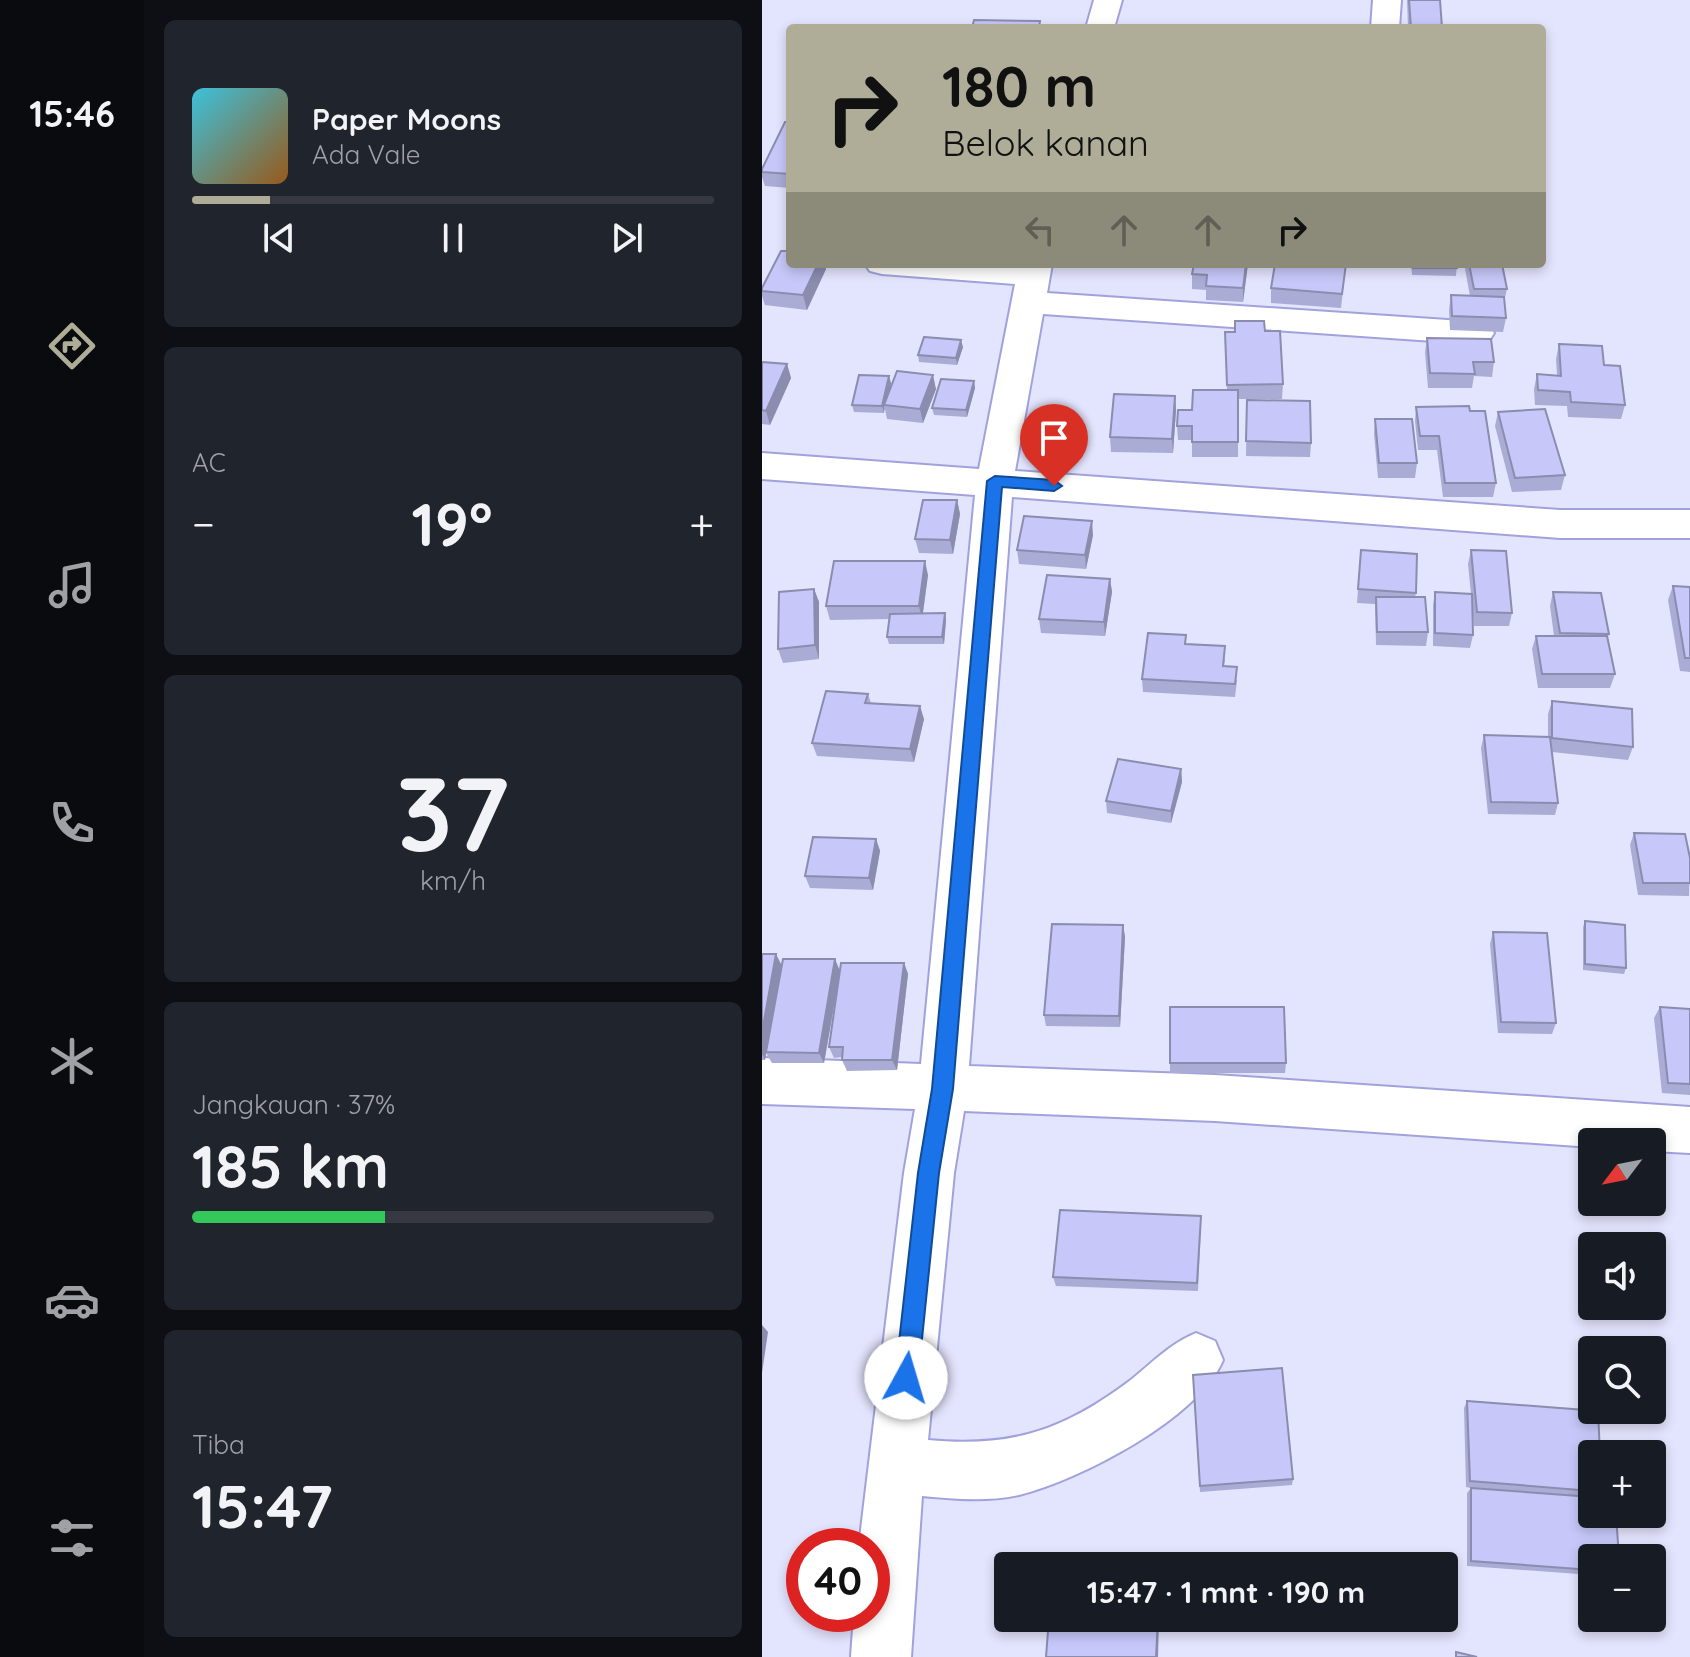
<!DOCTYPE html>
<html lang="id">
<head>
<meta charset="utf-8">
<style>
	:root { --surface:#171b24; --page:#20242c; --text:#f1f3f6; --muted:#9ea1a6; --line:#363941; --accent:#afad98 }
	body { margin:0; font-family:Quicksand,sans-serif; background:var(--page); color:var(--text); height:100vh; display:flex; flex-direction:column; font-size:30px; white-space:nowrap }
	* { box-sizing:border-box; margin:0 }
	p { font-size:26px; color:var(--muted) }
	.icon { flex:none; width:44px; height:44px; fill:none; stroke:currentColor; stroke-width:2; stroke-linecap:round; stroke-linejoin:round }
	.map { position:relative; flex:1; overflow:hidden }
	.panel { display:flex; flex-direction:column; gap:20px; padding:20px; background:#0d0f14; width:618px }
	.panel>* { flex:none }
	.banner { position:absolute; left:24px; top:24px; width:760px; height:244px; border-radius:8px; box-shadow:0 4px 12px #0003; background:#afad98; color:#111; overflow:hidden }
	.needle { width:52px; rotate:238deg }
	.buttons { position:absolute; left:816px; top:1128px; display:grid; gap:16px }
	.buttons a { display:grid; place-items:center; width:88px; height:88px; border-radius:8px; background:var(--surface); box-shadow:0 4px 12px #0003; font-size:40px }
	.speed { position:absolute; left:24px; top:1528px; display:flex; gap:16px; font-size:40px; font-weight:700; text-align:center }
	.speed>* { display:grid; place-content:center; width:104px; height:104px; border-radius:50%; background:var(--surface); box-shadow:0 4px 12px #0003; line-height:1 }
	.speed .limit { border:12px solid #d22; background:#fff; color:#111 }
	.pin { position:absolute; display:grid; place-items:center; width:68px; height:68px; color:#fff; margin:-82px -34px; border-radius:50% 50% 50% 0; rotate:-45deg; box-shadow:0 0 8px #0007 }
	.pin .icon { rotate:45deg }
	.me { position:absolute; width:88px; margin:-44px; rotate:6deg; stroke-linejoin:round; filter:drop-shadow(0 0 6px #0008) }
	.turn { display:flex; align-items:center; gap:28px; height:168px; padding:0 24px; font-size:36px }
	.turn .icon { width:104px; height:104px; stroke-width:2.5 }
	.turn b { display:block; font-size:56px; line-height:68px }
	.lanes { display:flex; align-items:center; height:76px; padding:0 24px; background:#0003; justify-content:center; gap:40px; direction:ltr }
	.lanes .off { opacity:.35 }
	.big { font-size:60px; font-weight:800; line-height:1.1 }
	.panel .card { flex:1; display:flex; flex-direction:column; justify-content:center; gap:12px; min-width:0; padding:0 28px; border-radius:12px; background:var(--page) }
	.panel .dial { align-items:center; gap:0 }
	.dial b { font-size:104px; line-height:1 }
	.song { display:flex; align-items:center; gap:24px }
	.cover { width:96px; height:96px; border-radius:12px; background:linear-gradient(135deg,hsl(190 70% 55%),hsl(30 70% 35%)) }
	.played { height:8px; border-radius:4px; background:linear-gradient(90deg,var(--accent) 15%,var(--line) 15%) }
	.keys { display:flex; justify-content:space-around; direction:ltr }
	.heat { display:flex; justify-content:space-between; align-items:center; font-size:44px; direction:ltr }
	.charge { height:12px; border-radius:6px; background:linear-gradient(90deg,#34c759 37%,var(--line) 0) }
	.trip { position:absolute; left:232px; top:1552px; width:464px; height:80px; border-radius:8px; background:var(--surface); box-shadow:0 4px 12px #0003; font-weight:800; line-height:80px; text-align:center }
	main { display:flex; flex:1; min-height:0 }
	.tab-bar { display:flex; flex-direction:column; width:144px; justify-content:space-around; align-items:center; background:#090b0e; color:var(--muted) }
	.tab-bar .icon { width:56px; height:56px }
	.tab-bar .active { color:var(--accent) }
	.tab-bar b { font-size:36px; color:var(--text) }
	.map>svg:first-child { display:block }
	.lines { fill:none; stroke-linecap:round; stroke-linejoin:round }
	.minor-casing { stroke:#a1a2dc; stroke-width:4 }
	.minor { fill:#fff; fill-rule:evenodd }
	.wall { fill:#abacd6 }
	.shaded-wall { fill:#8b8cae }
	.building { fill:#c7c8f9; stroke:#8b8cae; stroke-width:2 }
	.route { fill:#1a73e8; stroke:#114b97; stroke-width:2 }
</style>
</head>
<body>
<main>
<nav class="tab-bar">
<b>15:46</b>
<svg class="icon active" aria-label="directions" viewBox="0 0 24 24"><path d="M12 3l9 9-9 9-9-9zM9 14v-3h6M13 9l2 2-2 2"/></svg>
<svg class="icon" aria-label="music" viewBox="0 0 24 24"><path d="M9 18V5l10-2v13"/><circle cx="6" cy="18" r="3"/><circle cx="16" cy="16" r="3"/></svg>
<svg class="icon" aria-label="phone" viewBox="0 0 24 24"><path d="M5 4h4l2 5-3 2q2 4 5 5l2-3 5 2v4C11 20 4 13 5 4z"/></svg>
<svg class="icon" aria-label="climate" viewBox="0 0 24 24"><path d="M12 3v18M4 7l16 10M4 17L20 7"/></svg>
<svg class="icon" aria-label="car" viewBox="0 0 24 24"><path d="M5 17H2v-5l4-1 3-4h7l3 4 3 1v5h-3M9 17h6M6 11h13"/><circle cx="7" cy="17" r="2"/><circle cx="17" cy="17" r="2"/></svg>
<svg class="icon" aria-label="filters" viewBox="0 0 24 24"><path d="M4 7h16M4 17h16"/><circle cx="9" cy="7" r="2"/><circle cx="15" cy="17" r="2"/></svg>
</nav>
<section class="panel">
<div class="card">
<div class="song"><i class="cover"></i><div><b>Paper Moons</b><p>Ada Vale</p></div></div>
<div class="played"></div>
<div class="keys"><svg class="icon" aria-label="previous" viewBox="0 0 24 24"><path d="M18 5L8 12l10 7zM5 5v14"/></svg><svg class="icon" aria-label="pause" viewBox="0 0 24 24"><path d="M8 5v14M16 5v14"/></svg><svg class="icon" aria-label="next" viewBox="0 0 24 24"><path d="M6 5l10 7-10 7zM19 5v14"/></svg></div>
</div>
<div class="card"><p>AC</p>
<div class="heat"><a>−</a><b class="big">19°</b><a>+</a></div>
</div>
<div class="card dial"><b>37</b><p>km/h</p></div>
<div class="card"><p>Jangkauan · 37%</p><b class="big">185 km</b><div class="charge"></div></div>
<div class="card"><p>Tiba</p><b class="big">15:47</b></div>
</section>
<div class="map">
<svg width="928" height="1657" viewBox="0 0 928 1657">
	<rect width="100%" height="100%" fill="#e3e4fd"/>
	<g class="lines">
		<defs>
			<g id="minor">
				<path d="M332 0H360L352 28H324Z"/>
				<path d="M611 0H639L637 28H609Z"/>
				<path d="M103 264H290L285 293 715 322 727 325 732 333 727 341 715 344 281 314 253 471 798 510H928V538H798L250 497 207 1066 453 1075 928 1107V1153L890 1151V1142H830V1147L453 1121 202 1111 192 1173 166 1440C250 1448 303 1430 370 1379 391 1362 409 1343 434 1333L453 1341 461 1360C437 1418 318 1480 257 1495 225 1502 192 1499 160 1496L149 1657H89L92 1614H110V1546H97L142 1173 153 1109 0 1104V1058L159 1064 213 495 0 479V453L217 469 253 284 120 274 108 271Z"/>
			</g>
		</defs>
		<use href="#minor" class="minor-casing"/>
		<use href="#minor" class="minor"/>
	</g>
	<g class="wall">
		<path d="M645 0H678L680 28H646Z"/>
		<path d="M28 122V188L3 186 0 177V169Z"/>
		<path d="M28 264H63L64 269 45 310 3 305 0 296V288Z"/>
		<path d="M486 264 481 302 444 300V290L430 289V274Z"/>
		<path d="M584 264 579 308 509 303V288Z"/>
		<path d="M649 264H695L694 276 650 275Z"/>
		<path d="M704 264H740L745 289 742 302 744 318 741 332 688 330 687 310 689 295 708 296 703 269Z"/>
		<path d="M503 331 521 384 520 399H476V457H430V440H416L415 426 430 410 465 390 463 332Z"/>
		<path d="M665 338 732 362 730 377 712 376 710 388H666L663 352Z"/>
		<path d="M797 344 842 365 863 405 859 419 806 417 805 406 773 405 772 389 775 374 795 375 794 359Z"/>
		<path d="M201 347 195 365 157 362 156 355Z"/>
		<path d="M0 362 25 364 29 378 8 425 0 424Z"/>
		<path d="M212 381 213 388 205 417 172 415 170 408Z"/>
		<path d="M129 383 127 393 174 389 161 423 125 419 123 409 122 413 92 412 90 405Z"/>
		<path d="M413 396 414 410 411 453 349 452 348 437Z"/>
		<path d="M485 400 549 443 548 457 484 456Z"/>
		<path d="M654 407 708 411 734 483 731 497H681L675 450H656L653 421Z"/>
		<path d="M736 412 803 475 799 490 750 492 733 426Z"/>
		<path d="M613 419 655 463 653 478H616L612 434Z"/>
		<path d="M195 500 198 514 191 554 157 553 153 539Z"/>
		<path d="M331 535 324 569 257 564 255 550Z"/>
		<path d="M599 550 654 593 653 597 666 632 664 646 614 645 613 604 595 603Z"/>
		<path d="M709 550 750 613 747 626H712L710 605 711 635 708 648 671 646V605L673 592 709 594 706 564Z"/>
		<path d="M166 575 161 613H183L184 620 182 644H127L125 637 127 619 68 620 64 606Z"/>
		<path d="M348 579 350 592 343 636 279 633 277 619Z"/>
		<path d="M911 586 928 587V672L918 671 906 600Z"/>
		<path d="M52 589 57 602V659L21 663 16 649Z"/>
		<path d="M791 592 847 634 846 637 853 674 848 688H776L770 649 774 636H792L788 606Z"/>
		<path d="M425 644 463 659 462 666 475 680 473 697 381 692 380 679Z"/>
		<path d="M106 694 109 703 162 719 152 762 55 756 50 743Z"/>
		<path d="M790 701 871 747 866 760 790 752 796 803 793 815 726 814 719 748 722 735 786 737V714Z"/>
		<path d="M419 769 420 782 409 823 345 813 344 801Z"/>
		<path d="M872 833 928 858 927 896 876 895 868 845Z"/>
		<path d="M114 839 118 851 111 890 48 888 43 876Z"/>
		<path d="M823 921 864 968 862 974 821 970V927Z"/>
		<path d="M361 925 363 937 358 1027 284 1026 282 1015Z"/>
		<path d="M731 932 794 1023 790 1034 736 1033 728 944Z"/>
		<path d="M0 954 20 965 78 970 142 963 146 974 135 1070 85 1071 80 1060V1057L72 1058 67 1047 75 991 62 1063H10L4 1053 3 1060H0Z"/>
		<path d="M898 1007 928 1009V1095L900 1093 892 1018Z"/>
		<path d="M408 1063H524L523 1073H408Z"/>
		<path d="M439 1225 436 1291 294 1286 291 1277Z"/>
		<path d="M431 1375 531 1479 530 1485 438 1492Z"/>
		<path d="M705 1401 830 1454V1575L705 1566V1493L709 1488 704 1487 702 1408Z"/>
	</g>
	<g class="shaded-wall">
		<path d="M56 264H63L64 269 45 310 41 295Z"/>
		<path d="M484 264H486L481 302V288Z"/>
		<path d="M199 340 201 347 195 365 194 358Z"/>
		<path d="M25 364 29 378 8 425 4 411Z"/>
		<path d="M171 375 174 389 161 423 158 409Z"/>
		<path d="M127 376 129 383 124 405H122V413L120 406Z"/>
		<path d="M212 381 213 388 205 417 204 410Z"/>
		<path d="M413 396 414 410 411 453 410 439Z"/>
		<path d="M195 500 198 514 191 554 188 540Z"/>
		<path d="M330 521 331 535 324 569 323 555Z"/>
		<path d="M163 561 166 575 160 619 157 606Z"/>
		<path d="M348 579 350 592 343 636 342 622Z"/>
		<path d="M52 589 57 602V659L53 645Z"/>
		<path d="M183 613 184 620 182 644 180 637Z"/>
		<path d="M158 706 162 719 152 762 148 749Z"/>
		<path d="M419 769 420 782 409 823V811Z"/>
		<path d="M114 839 118 851 111 890 107 878Z"/>
		<path d="M361 925 363 937 358 1027 357 1016Z"/>
		<path d="M14 954 20 966 3 1060 0 1054V1032Z"/>
		<path d="M73 959 78 971 62 1063 57 1053Z"/>
		<path d="M142 963 146 974 135 1070 130 1060Z"/>
		<path d="M0 1325 6 1332 0 1373Z"/>
		<path d="M396 1618H397L396 1657H394Z"/>
	</g>
	<g class="building">
		<path d="M647 0H678L680 28H649Z"/>
		<path d="M212 20 278 21 277 28H210Z"/>
		<path d="M23 122H28V174L0 172V169Z"/>
		<path d="M19 251H28V264H56L41 295 0 291V288Z"/>
		<path d="M432 264H484L481 288 444 286 445 275 430 274Z"/>
		<path d="M513 264H584L580 294 509 288Z"/>
		<rect x="651" y="264" width="44" height="4"/>
		<path d="M707 264H740L745 289H712Z"/>
		<path d="M689 295 742 297 744 318 690 316Z"/>
		<path d="M473 321H502L503 331H518L521 384 465 385 463 332H473Z"/>
		<path d="M162 337 199 340 194 358 156 355Z"/>
		<path d="M665 338 729 339 732 362H711L713 374 668 373Z"/>
		<path d="M797 344 840 346 842 365 858 366 863 405 809 402 808 392 776 390 775 374 799 376Z"/>
		<path d="M0 362 25 364 4 411 0 410Z"/>
		<path d="M135 371 171 375 158 409 122 405Z"/>
		<path d="M97 375 127 376 120 406 90 405Z"/>
		<path d="M179 379 212 381 204 410 170 408Z"/>
		<path d="M431 390H476V442H430V426H415L416 410H430Z"/>
		<path d="M352 394 413 396 410 439 348 437Z"/>
		<path d="M485 400 548 401 549 443 484 441Z"/>
		<path d="M707 406 708 411H723L734 483H683L677 436H658L654 407Z"/>
		<path d="M783 409 803 475 753 478 736 412Z"/>
		<path d="M613 419H650L655 463H617Z"/>
		<path d="M161 500H195L188 540 153 539Z"/>
		<path d="M262 516 330 521 323 555 255 550Z"/>
		<path d="M599 550 655 554 654 593 596 589Z"/>
		<path d="M709 550 744 551 750 613 715 612Z"/>
		<path d="M72 561H163L157 606H64Z"/>
		<path d="M285 575 348 579 342 622 277 619Z"/>
		<path d="M911 586 928 587V658H923Z"/>
		<path d="M52 589 53 645 16 649 17 592Z"/>
		<path d="M673 592 710 594 711 635 673 633Z"/>
		<path d="M791 592 839 593 847 634 798 633Z"/>
		<path d="M614 597H663L666 632H615Z"/>
		<path d="M183 613 180 637H125L128 614Z"/>
		<path d="M386 633 424 635 423 644 463 646 461 666 475 667 473 684 380 679Z"/>
		<path d="M774 636H845L853 674H780Z"/>
		<path d="M64 691 106 694 103 703 158 706 148 749 50 743Z"/>
		<path d="M790 701 870 709 871 747 790 738Z"/>
		<path d="M722 735 788 737 796 803 729 802Z"/>
		<path d="M356 759 419 769 409 811 344 801Z"/>
		<path d="M872 833 923 834 928 858V883H881Z"/>
		<path d="M51 837 114 839 107 878 43 876Z"/>
		<path d="M823 921 863 925 864 968 823 964Z"/>
		<path d="M290 924 361 925 357 1016 282 1015Z"/>
		<path d="M731 932 785 933 794 1023 739 1022Z"/>
		<path d="M0 954H14L0 1032Z"/>
		<path d="M21 959H73L57 1053 4 1052Z"/>
		<path d="M79 963H142L130 1060H80L81 1047H67Z"/>
		<path d="M408 1007H522L524 1063H408Z"/>
		<path d="M898 1007 928 1009V1084L906 1083Z"/>
		<path d="M298 1210 439 1216 435 1283 291 1277Z"/>
		<path d="M520 1368 531 1479 438 1486 431 1375Z"/>
		<path d="M705 1401 836 1411 838 1454H830V1491L708 1481Z"/>
		<path d="M709 1488 830 1497V1514H854L857 1558H830V1570L709 1561Z"/>
		<path d="M287 1618H396L394 1657H284Z"/>
		<path d="M694 1652 715 1657H694Z"/>
	</g>
	<path class="route" d="M233 476 292 480 300 486 292 491 240 487 191 1089 177 1173 156 1378 152 1386 144 1389 136 1386 133 1378 156 1173 170 1089 225 481Z"/>
</svg>
<div class="buttons">
<a><svg class="needle" viewBox="-14 -14 28 28"><path d="M0-13l5 13h-10z" fill="#e53935"/><path d="M0 13l5-13h-10z" fill="#9ea1a6"/></svg></a>
<a><svg class="icon" aria-label="sound" viewBox="0 0 24 24"><path d="M4 9h4l5-4v14l-5-4H4zM17 9q2 3 0 6"/></svg></a>
<a><svg class="icon" aria-label="search" viewBox="0 0 24 24"><circle cx="10" cy="10" r="6"/><path d="M15 15l6 6"/></svg></a>
<a>+</a>
<a>−</a>
</div>
<div class="speed"><div class="limit">40</div></div>
<div class="pin" style="left:292px;top:486px;background:#d93025"><svg class="icon" aria-label="arrive" viewBox="0 0 24 24"><path d="M6 21V4h12l-3 4 3 4H6"/></svg></div>
<svg class="me" style="left:144px;top:1378px" viewBox="-20 -20 40 40"><circle r="19" fill="#fff"/><path d="M0-13L10 11 0 6-10 11z" fill="#1a73e8"/></svg>
<div class="trip">15:47 · 1 mnt · 190 m</div>
<div class="banner">
<div class="turn"><svg class="icon" aria-label="right" viewBox="0 0 24 24"><path d="M7 20v-9h11M14 6l5 5-5 5"/></svg><div><b>180 m</b>Belok kanan</div></div>
<div class="lanes"><svg class="icon off" aria-label="left" viewBox="0 0 24 24"><path d="M17 20v-9H6M10 6l-5 5 5 5"/></svg><svg class="icon off" aria-label="ahead" viewBox="0 0 24 24"><path d="M12 20V5M6 11l6-6 6 6"/></svg><svg class="icon off" aria-label="ahead" viewBox="0 0 24 24"><path d="M12 20V5M6 11l6-6 6 6"/></svg><svg class="icon" aria-label="right" viewBox="0 0 24 24"><path d="M7 20v-9h11M14 6l5 5-5 5"/></svg></div>
</div>
</div>
</main>
</body>
</html>
